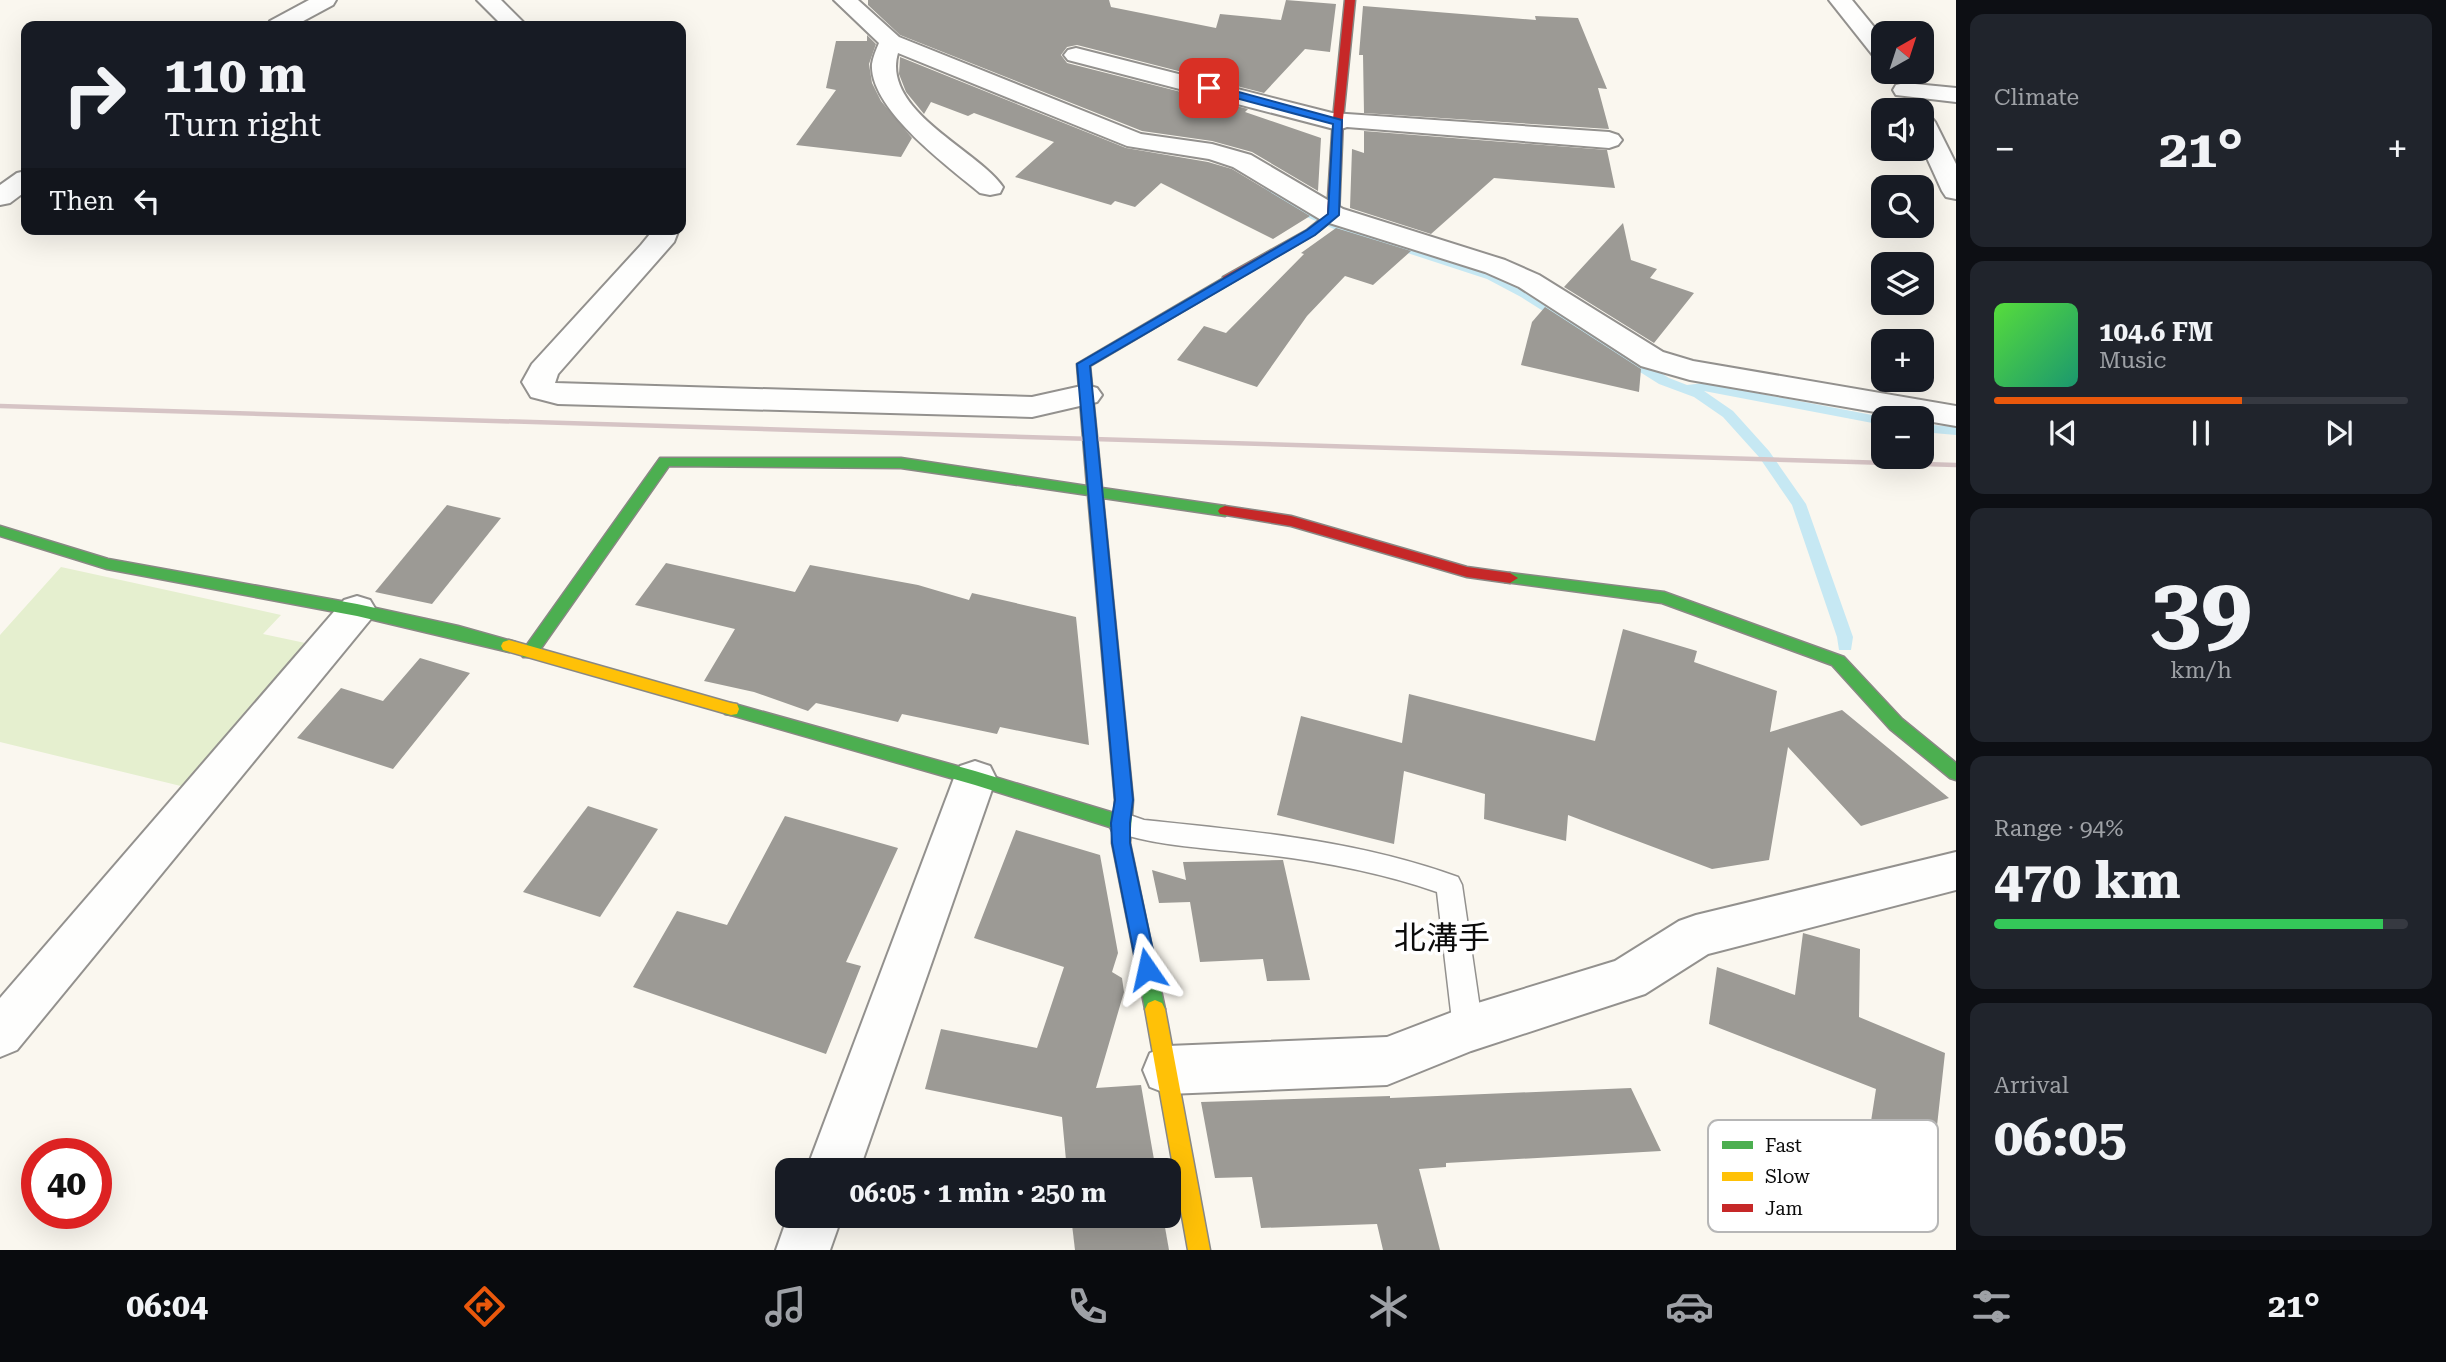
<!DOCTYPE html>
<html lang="en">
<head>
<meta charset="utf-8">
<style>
	:root { --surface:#171b24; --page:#20242c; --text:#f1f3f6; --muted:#9ea1a6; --line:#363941; --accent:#ea580c }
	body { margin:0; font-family:"Roboto Serif","Noto Sans JP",serif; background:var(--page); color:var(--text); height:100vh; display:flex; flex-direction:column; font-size:26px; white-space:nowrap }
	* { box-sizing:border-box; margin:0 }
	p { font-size:23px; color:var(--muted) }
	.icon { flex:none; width:38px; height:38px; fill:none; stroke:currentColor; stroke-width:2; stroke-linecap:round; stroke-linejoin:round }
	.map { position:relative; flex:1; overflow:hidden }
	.sheet { display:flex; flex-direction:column; gap:14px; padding:14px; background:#0d0f14; width:490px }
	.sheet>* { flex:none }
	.banner { position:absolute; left:21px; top:21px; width:665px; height:214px; border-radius:14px; box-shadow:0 7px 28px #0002; background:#171b24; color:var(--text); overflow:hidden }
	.needle { width:46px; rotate:39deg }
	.buttons { position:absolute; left:1871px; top:21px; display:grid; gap:14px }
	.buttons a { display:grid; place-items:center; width:63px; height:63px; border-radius:14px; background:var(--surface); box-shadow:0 7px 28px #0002; font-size:35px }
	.speed { position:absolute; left:21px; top:1138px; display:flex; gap:14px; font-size:35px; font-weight:700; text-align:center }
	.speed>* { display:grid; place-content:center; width:91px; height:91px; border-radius:50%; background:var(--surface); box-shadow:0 7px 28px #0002; line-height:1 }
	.speed .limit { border:10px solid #d22; background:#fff; color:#111 }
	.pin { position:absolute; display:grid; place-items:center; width:60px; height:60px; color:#fff; margin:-30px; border-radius:14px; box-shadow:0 4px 10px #0006 }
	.me { position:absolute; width:77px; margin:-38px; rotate:349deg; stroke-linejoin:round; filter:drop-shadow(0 0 5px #0008) }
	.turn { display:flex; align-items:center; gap:24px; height:147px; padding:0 28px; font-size:32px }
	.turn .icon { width:91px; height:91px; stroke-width:2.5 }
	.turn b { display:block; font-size:49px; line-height:60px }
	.then { display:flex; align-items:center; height:66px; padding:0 28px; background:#0003; gap:14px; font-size:26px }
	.big { font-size:52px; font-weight:700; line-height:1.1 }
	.sheet .card { flex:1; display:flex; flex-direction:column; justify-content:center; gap:10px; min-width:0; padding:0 24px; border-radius:14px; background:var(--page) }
	.sheet .dial { align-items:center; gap:0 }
	.dial b { font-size:91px; line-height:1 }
	.song { display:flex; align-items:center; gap:21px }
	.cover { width:84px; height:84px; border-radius:10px; background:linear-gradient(135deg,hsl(110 70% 55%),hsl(160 70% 35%)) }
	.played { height:7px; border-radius:4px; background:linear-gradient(90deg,var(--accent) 60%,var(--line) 60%) }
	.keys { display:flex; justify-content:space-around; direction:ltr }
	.heat { display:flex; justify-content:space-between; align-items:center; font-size:38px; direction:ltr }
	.charge { height:10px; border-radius:5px; background:linear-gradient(90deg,#34c759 94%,var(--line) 0) }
	.trip { position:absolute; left:775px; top:1158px; width:406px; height:70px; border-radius:14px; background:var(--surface); box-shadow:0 7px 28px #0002; font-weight:700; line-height:70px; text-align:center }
	.dock { display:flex; height:112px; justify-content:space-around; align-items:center; background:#090b0e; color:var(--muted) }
	.dock .icon { width:49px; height:49px }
	.dock .current { color:var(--accent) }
	.dock b { font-size:32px; color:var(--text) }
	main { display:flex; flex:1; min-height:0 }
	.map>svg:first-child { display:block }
	.green { fill:#e5efcf }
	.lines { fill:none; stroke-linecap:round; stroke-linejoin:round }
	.stream { fill:#c6e8f3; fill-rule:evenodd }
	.building { fill:#9c9a95 }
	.lane-casing { stroke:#93918e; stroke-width:3 }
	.street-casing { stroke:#93918e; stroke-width:4 }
	.fast-casing { stroke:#898884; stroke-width:3 }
	.slow-casing { stroke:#898884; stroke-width:3 }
	.jam-casing { stroke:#898884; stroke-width:3 }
	.lane { fill:#fefefd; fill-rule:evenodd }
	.street { fill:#fefefd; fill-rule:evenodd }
	.fast { fill:#4caf50; fill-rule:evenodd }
	.slow { fill:#ffc107; fill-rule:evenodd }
	.jam { fill:#c62828; fill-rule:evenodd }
	.rail { stroke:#d6c4c5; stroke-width:4.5 }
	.route { fill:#1a73e8; stroke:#114b97; stroke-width:2 }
	.labels { text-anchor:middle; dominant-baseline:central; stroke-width:7; stroke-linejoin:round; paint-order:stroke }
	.near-quarter-label { font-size:32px; fill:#0b0b0b; stroke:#fff }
	.key { fill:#fff; stroke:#b6b6b6; stroke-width:2 }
	.key-label { font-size:19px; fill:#0b0b0b }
</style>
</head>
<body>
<main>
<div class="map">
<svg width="1956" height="1250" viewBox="0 0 1956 1250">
	<rect width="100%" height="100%" fill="#faf7ef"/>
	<path class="green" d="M61 567 281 615 263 634 310 644 189 788 0 742V635Z"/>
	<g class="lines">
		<g class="stream">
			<path d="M1269 185 1308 210 1342 225 1495 273 1529 291 1669 378 1687 385 1704 383 1888 418H1883V425L1704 391 1733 411 1769 451 1806 504 1853 637 1851 650H1839L1837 637 1792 505 1759 457 1723 417 1694 397 1659 384 1521 297 1487 279 1334 229 1300 214 1265 190 1263 188Z"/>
			<path d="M1922 424 1956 427V435L1922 432Z"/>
		</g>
	</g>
	<g class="building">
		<path d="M868 0H1109L1111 7 1216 28 1220 14 1281 20 1286 0 1336 4 1330 52 1305 49 1264 93 1077 45 1067 47 1061 55 1067 63 1248 109 1245 112 1321 138 1318 191 1252 152 1212 141 1142 131 900 35 868 5Z"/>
		<path d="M1363 6 1536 20 1535 16 1578 18 1607 89 1598 88 1609 129 1364 113 1363 55H1359Z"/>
		<path d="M867 35 876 44 869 64 872 83 881 101 912 138 901 157 796 145 836 90 826 88 836 41H867Z"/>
		<path d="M900 57 1126 148 1208 162 1232 169 1310 216 1273 239 1161 183 1135 207 1115 201 1111 205 1015 177 1054 142 974 113 968 116 931 102 924 114 906 92 899 74Z"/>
		<path d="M1364 131 1607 150 1615 188 1494 178 1431 234 1350 208 1352 149 1364 153Z"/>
		<path d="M1623 223 1631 260 1657 269 1650 278 1694 293 1654 343 1564 287Z"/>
		<path d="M1336 228 1411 251 1373 285 1345 276 1307 316 1257 387 1177 360 1204 326 1226 333 1304 254 1301 253Z"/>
		<path d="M1545 307 1641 369 1639 392 1521 365 1532 322Z"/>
		<path d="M447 505 501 518 432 604 375 592Z"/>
		<path d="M666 563 795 592 810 565 918 585 969 600 972 593 1076 617 1089 745 1000 727 997 734 902 714 898 722 816 703 808 711 754 692 704 681 735 629 635 605Z"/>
		<path d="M1623 629 1697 651 1694 662 1777 691 1770 732 1842 710 1949 798 1861 826 1788 747 1769 860 1712 869 1568 815 1566 841 1484 819 1485 794 1404 771 1394 844 1277 815 1301 716 1402 743 1409 694 1595 741Z"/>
		<path d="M420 658 470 673 393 769 297 738 341 688 383 701Z"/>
		<path d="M588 806 658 829 600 917 523 892Z"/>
		<path d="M785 816 898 848 846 962 861 966 826 1054 633 987 677 911 727 925Z"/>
		<path d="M1016 830 1100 855 1118 953 1112 972 1122 978 1124 992 1096 1088 1141 1085 1156 1171H1067L1062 1117 925 1089 941 1029 1037 1048 1064 967 974 938Z"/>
		<path d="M1283 860 1310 980 1267 981 1263 959 1200 962 1190 902 1159 903 1152 870 1186 880 1183 862Z"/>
		<path d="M1803 933 1860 949 1859 1017 1945 1053 1928 1208 1863 1173 1876 1089 1709 1024 1717 967 1795 995Z"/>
		<path d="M1631 1088 1661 1151 1446 1163V1167L1419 1169 1440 1250H1383L1377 1224 1261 1228 1252 1177 1215 1178 1201 1102 1390 1096V1098Z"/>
		<path d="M1071 1216H1163L1169 1250H1075Z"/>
	</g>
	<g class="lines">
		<defs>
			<path id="lane" d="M1121 812 1144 820C1251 831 1356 840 1458 877L1462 885 1483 1029 1478 1039 1468 1043 1458 1039 1453 1029 1437 892C1379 872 1320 861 1259 854 1209 848 1159 847 1112 831L1108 823 1112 815Z"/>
			<g id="street">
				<path d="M309 0H336L333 5 294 26H267L270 21Z"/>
				<path d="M477 0H501L527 26H503Z"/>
				<path d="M834 0H858L899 37 1141 134 1212 144 1251 155 1343 209 1505 260 1539 275 1663 352 1693 361 1956 406V426L1690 380 1641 366 1519 287 1485 272 1323 221 1233 167 1209 159 1127 146 898 53C881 111 978 150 1003 187L1000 193 990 195 980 193C949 167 869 109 872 64 873 57 876 50 879 43Z"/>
				<path d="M1829 0H1852L1883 38V60L1875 58Z"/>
				<path d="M1076 48 1332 113 1609 132 1618 135 1622 140 1618 145 1609 148 1347 127 1338 130 1068 60 1064 55 1068 50Z"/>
				<path d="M1905 83 1956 88V102L1896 95 1893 90 1896 85Z"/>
				<path d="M1922 114 1931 117 1935 122 1956 164V199L1946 197 1942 191 1922 147Z"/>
				<path d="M26 171V191L10 203 0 205V185L17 173Z"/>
				<path d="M651 229H679L674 242 558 374 555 383 1032 397 1086 385 1097 388 1102 395 1097 402 1032 417 558 404 531 397 522 382 532 364 641 245 650 234Z"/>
				<path d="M357 596 370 600 376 610 370 620 17 1050 0 1057V998L344 600Z"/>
				<path d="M975 761 990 766 996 778 859 1171H806L954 778 960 766Z"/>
				<path d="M1956 852V890L1708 954 1645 994 1471 1051 1387 1085 1168 1094 1150 1087 1143 1070 1150 1053 1168 1046 1387 1037 1468 1006 1615 961 1679 921 1696 915Z"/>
				<path d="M788 1216H842L830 1250H776Z"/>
			</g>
			<g id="fast">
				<path d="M1227 276 1231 277V283L1090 366 1102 488 1225 506 1232 511 1225 516 1103 498 1133 800 1130 843 1165 1009 1162 1015 1155 1018 1148 1015 1145 1009 1112 843 1113 828 975 785 731 715 725 714 723 709 725 704 731 703 975 771 1114 813 1115 800 1088 495 901 468 669 466 535 657H523L521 653 660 458H901L1087 486 1077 364Z"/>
				<path d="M0 526 108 559 357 604 458 626 515 642 517 646 515 650 509 652 357 616 107 569 0 536Z"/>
				<path d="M1510 573 1664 592 1844 657 1902 719 1956 763V780L1950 778 1890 729 1832 665 1662 603 1505 582 1502 578 1505 574Z"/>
			</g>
			<g id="slow">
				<path d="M509 640 731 703 737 704 739 709 737 714 731 715 503 650 501 646 503 642Z"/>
				<path d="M1155 1000 1162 1003 1165 1009 1210 1250H1188L1145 1009 1148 1003Z"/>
			</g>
			<g id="jam">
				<path d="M1345 0H1355L1343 119 1339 215 1315 234 1231 283H1223V277L1307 230 1327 214 1333 119Z"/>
				<path d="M1225 506 1291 516 1467 567 1510 573 1518 578 1510 583 1467 577 1291 526 1220 514 1218 511 1220 508Z"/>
			</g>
		</defs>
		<use href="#lane" class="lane-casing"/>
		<use href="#street" class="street-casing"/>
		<use href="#fast" class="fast-casing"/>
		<use href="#slow" class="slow-casing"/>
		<use href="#jam" class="jam-casing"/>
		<use href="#lane" class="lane"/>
		<use href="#street" class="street"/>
		<use href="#fast" class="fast"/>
		<use href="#slow" class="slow"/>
		<use href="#jam" class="jam"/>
		<path class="rail" d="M0 406 1956 465"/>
	</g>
	<path class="route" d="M1209 84 1342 120 1339 215 1315 235 1090 366 1133 800 1130 823V843L1157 969 1154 975 1147 978 1140 975 1137 969 1112 843 1111 823 1115 800 1077 364 1307 230 1328 214 1333 124 1206 90V85Z"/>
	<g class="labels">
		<g class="near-quarter-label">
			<text x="1442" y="938">北溝手</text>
		</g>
	</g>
	<rect x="1708" y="1120" width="230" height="112" rx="10" class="key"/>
	<rect x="1722" y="1141" width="31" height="8" fill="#4caf50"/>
	<rect x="1722" y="1172" width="31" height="9" fill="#ffc107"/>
	<rect x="1722" y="1204" width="31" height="8" fill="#c62828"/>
	<g class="key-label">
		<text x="1765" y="1152">Fast</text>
		<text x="1765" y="1183">Slow</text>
		<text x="1765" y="1215">Jam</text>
	</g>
</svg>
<div class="buttons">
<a><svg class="needle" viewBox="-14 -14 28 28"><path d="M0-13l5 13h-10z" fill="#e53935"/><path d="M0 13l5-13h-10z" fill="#9ea1a6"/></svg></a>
<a><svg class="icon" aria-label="sound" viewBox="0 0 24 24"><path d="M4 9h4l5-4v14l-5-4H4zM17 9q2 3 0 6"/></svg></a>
<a><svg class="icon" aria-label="search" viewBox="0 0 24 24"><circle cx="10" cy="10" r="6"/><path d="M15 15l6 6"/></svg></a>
<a><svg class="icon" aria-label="layers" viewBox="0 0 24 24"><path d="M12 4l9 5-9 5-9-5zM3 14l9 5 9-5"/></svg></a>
<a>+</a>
<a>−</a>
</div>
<div class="speed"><div class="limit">40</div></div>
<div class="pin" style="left:1209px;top:88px;background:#d93025"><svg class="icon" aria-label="arrive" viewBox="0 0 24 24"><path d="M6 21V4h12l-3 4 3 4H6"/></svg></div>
<svg class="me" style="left:1147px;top:969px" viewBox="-20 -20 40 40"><path d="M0-17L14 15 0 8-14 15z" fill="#1a73e8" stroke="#fff" stroke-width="4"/></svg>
<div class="trip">06:05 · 1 min · 250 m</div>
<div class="banner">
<div class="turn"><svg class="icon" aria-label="right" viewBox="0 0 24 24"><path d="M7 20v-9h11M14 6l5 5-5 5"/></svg><div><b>110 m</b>Turn right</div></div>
<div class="then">Then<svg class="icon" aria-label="left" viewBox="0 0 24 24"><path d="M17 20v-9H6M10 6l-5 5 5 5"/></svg></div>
</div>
</div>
<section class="sheet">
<div class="card"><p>Climate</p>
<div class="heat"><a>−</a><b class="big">21°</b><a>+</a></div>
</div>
<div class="card">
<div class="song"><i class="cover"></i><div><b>104.6 FM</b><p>Music</p></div></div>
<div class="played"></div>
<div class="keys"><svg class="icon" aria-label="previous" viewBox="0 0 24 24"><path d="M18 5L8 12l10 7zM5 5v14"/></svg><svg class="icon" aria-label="pause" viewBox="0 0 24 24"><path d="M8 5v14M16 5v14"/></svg><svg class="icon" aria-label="next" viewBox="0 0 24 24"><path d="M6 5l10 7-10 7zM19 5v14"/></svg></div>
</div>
<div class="card dial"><b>39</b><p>km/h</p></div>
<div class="card"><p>Range · 94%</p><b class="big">470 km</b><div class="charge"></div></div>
<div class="card"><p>Arrival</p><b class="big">06:05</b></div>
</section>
</main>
<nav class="dock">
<b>06:04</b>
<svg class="icon current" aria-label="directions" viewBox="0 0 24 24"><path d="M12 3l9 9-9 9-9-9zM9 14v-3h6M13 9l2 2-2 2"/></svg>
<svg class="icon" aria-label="music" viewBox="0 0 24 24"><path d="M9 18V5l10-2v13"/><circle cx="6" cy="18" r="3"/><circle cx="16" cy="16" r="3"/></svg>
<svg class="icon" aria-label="phone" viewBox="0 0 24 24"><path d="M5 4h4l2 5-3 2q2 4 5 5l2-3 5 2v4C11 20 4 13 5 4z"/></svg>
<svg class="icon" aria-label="climate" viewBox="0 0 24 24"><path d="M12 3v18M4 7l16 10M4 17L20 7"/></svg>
<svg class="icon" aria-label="car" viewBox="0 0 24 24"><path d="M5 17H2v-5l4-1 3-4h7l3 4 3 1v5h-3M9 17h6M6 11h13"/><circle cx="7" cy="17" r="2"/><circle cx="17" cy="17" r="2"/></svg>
<svg class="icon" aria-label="filters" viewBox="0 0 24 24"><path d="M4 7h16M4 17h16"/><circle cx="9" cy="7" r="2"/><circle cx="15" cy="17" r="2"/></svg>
<b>21°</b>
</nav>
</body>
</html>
